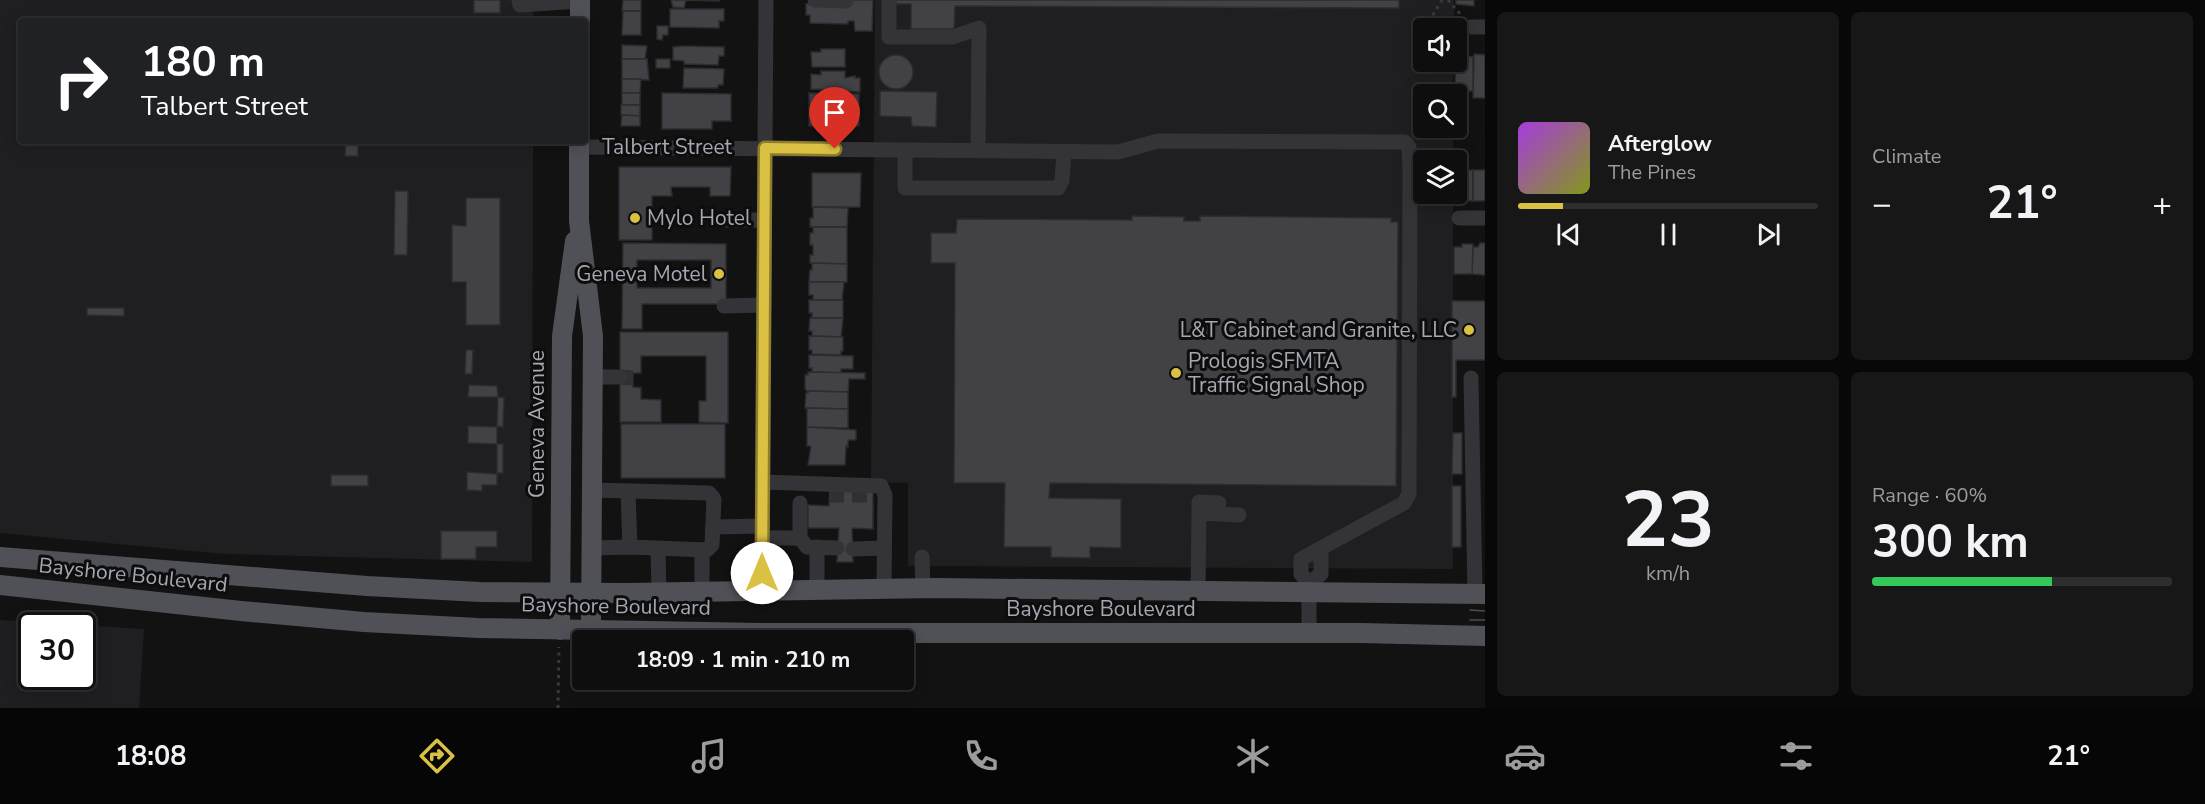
<!DOCTYPE html>
<html lang="en">
<head>
<meta charset="utf-8">
<style>
	:root { --surface:#0e0e0e; --page:#171717; --text:#f1f3f6; --muted:#9b9c9e; --line:#2e2e2e; --accent:#dac043 }
	body { margin:0; font-family:"Nunito Sans",sans-serif; background:var(--page); color:var(--text); height:100vh; display:flex; flex-direction:column; font-size:22px; white-space:nowrap }
	* { box-sizing:border-box; margin:0 }
	p { font-size:20px; color:var(--muted) }
	.icon { flex:none; width:33px; height:33px; fill:none; stroke:currentColor; stroke-width:2; stroke-linecap:round; stroke-linejoin:round }
	.map { position:relative; flex:1; overflow:hidden }
	.drawer { display:flex; flex-direction:column; gap:12px; padding:12px; background:#080808; width:720px }
	.drawer>* { flex:none }
	.top-card { position:absolute; left:18px; top:18px; width:570px; height:126px; border-radius:6px; box-shadow:0 3px 15px #0003,0 0 0 2px var(--line); background:#202124; color:#fff; overflow:hidden }
	.tools { position:absolute; left:1413px; top:18px; display:grid; gap:12px }
	.tools a { display:grid; place-items:center; width:54px; height:54px; border-radius:6px; background:var(--surface); box-shadow:0 3px 15px #0003,0 0 0 2px var(--line); font-size:30px }
	.speed { position:absolute; left:18px; top:612px; display:flex; gap:12px; font-size:30px; font-weight:700; text-align:center }
	.speed>* { display:grid; place-content:center; width:78px; height:78px; border-radius:50%; background:var(--surface); box-shadow:0 3px 15px #0003,0 0 0 2px var(--line); line-height:1 }
	.speed .limit { border:3px solid #111; border-radius:9px; background:#fff; color:#111 }
	.pin { position:absolute; display:grid; place-items:center; width:51px; height:51px; color:#fff; margin:-62px -26px; border-radius:50% 50% 50% 0; rotate:-45deg; box-shadow:0 0 6px #0007 }
	.pin .icon { rotate:45deg }
	.me { position:absolute; width:66px; margin:-33px; rotate:0deg; stroke-linejoin:round; filter:drop-shadow(0 0 4px #0008) }
	.turn { display:flex; align-items:center; gap:21px; height:126px; padding:0 24px; font-size:27px }
	.turn .icon { width:78px; height:78px; stroke-width:2.5 }
	.turn b { display:block; font-size:42px; line-height:51px }
	.big { font-size:45px; font-weight:700; line-height:1.1 }
	.drawer .widget { flex:1; display:flex; flex-direction:column; justify-content:center; gap:9px; min-width:0; padding:0 21px; border-radius:9px; background:var(--page) }
	.drawer .dial { align-items:center; gap:0 }
	.dial b { font-size:78px; line-height:1 }
	.song { display:flex; align-items:center; gap:18px }
	.cover { width:72px; height:72px; border-radius:9px; background:linear-gradient(135deg,hsl(280 70% 55%),hsl(70 70% 35%)) }
	.played { height:6px; border-radius:3px; background:linear-gradient(90deg,var(--accent) 15%,var(--line) 15%) }
	.keys { display:flex; justify-content:space-around; direction:ltr }
	.heat { display:flex; justify-content:space-between; align-items:center; font-size:33px; direction:ltr }
	.charge { height:9px; border-radius:4px; background:linear-gradient(90deg,#34c759 60%,var(--line) 0) }
	.drawer .tiles { flex:1; display:grid; gap:12px; grid-template-columns:repeat(2,1fr) }
	.trip { position:absolute; left:572px; top:630px; width:342px; height:60px; border-radius:6px; background:var(--surface); box-shadow:0 3px 15px #0003,0 0 0 2px var(--line); font-weight:700; line-height:60px; text-align:center }
	.tabs { display:flex; height:96px; justify-content:space-around; align-items:center; background:#060606; color:var(--muted) }
	.tabs .icon { width:42px; height:42px }
	.tabs .current { color:var(--accent) }
	.tabs b { font-size:27px; color:var(--text) }
	main { display:flex; flex:1; min-height:0 }
	.map>svg:first-child { display:block }
	.built { fill:#1f1e20; fill-rule:evenodd }
	.building { fill:#424246; stroke:#2d2c2f; stroke-width:1.5; fill-rule:evenodd }
	.lines { fill:none; stroke-linecap:round; stroke-linejoin:round }
	.minor-tunnel { stroke:#2f3033; stroke-width:15; stroke-dasharray:15 8; stroke-linecap:butt }
	.path { stroke:#3a3a3f; stroke-width:3; stroke-dasharray:3 4.5; stroke-linecap:butt }
	.minor { stroke:#343438; stroke-width:15 }
	.major { stroke:#505057; stroke-width:20 }
	.tram { stroke:#4d4d53; stroke-width:1.5 }
	.route-casing { stroke:#8e7d2c; stroke-width:15 }
	.route { stroke:#dac043; stroke-width:10 }
	.poi-dot { fill:#dac043; stroke:#0d0d0e; stroke-width:2 }
	.labels { text-anchor:middle; dominant-baseline:central; stroke-width:6; stroke-linejoin:round; paint-order:stroke }
	.street-label { font-size:21px; fill:#a5a7b2; stroke:#0d0d0e }
	.poi-label { font-size:21px; fill:#a5a7b2; stroke:#0d0d0e; text-anchor:start }
</style>
</head>
<body>
<main>
<div class="map">
<svg width="1485" height="708" viewBox="0 0 1485 708">
	<rect width="100%" height="100%" fill="#121213"/>
	<g class="built">
		<path d="M0 0H534L533 21H21V141H533L532 562 224 554 0 533Z"/>
		<path d="M875 0H1454V28H1424V62H1453V94H1424V128H1453V160H1424V194H1453V569L908 566V483L871 482Z"/>
		<path d="M0 620 144 629 139 708H0ZM32 626H82V676H32Z"/>
	</g>
	<g class="building">
		<rect x="474" y="0" width="26" height="13"/>
		<path d="M623 0H641V11H622Z"/>
		<path d="M671 0H719V1L686 0 684 8 673 7Z"/>
		<path d="M853 0H873L872 31H855L854 21H848V24L810 23V15H806V4Z"/>
		<path d="M896 0H1399V8L955 6 954 29H911V4H896Z"/>
		<path d="M1456 0H1474V6L1456 4Z"/>
		<path d="M670 9H724V21H719V28L670 27Z"/>
		<path d="M623 11H641V35H622Z"/>
		<path d="M657 26H668V35H663L662 40 657 39Z"/>
		<path d="M622 45 647 46 645 59H622Z"/>
		<path d="M684 46 724 47V56H719L718 65 684 64V61L673 60V47Z"/>
		<path d="M821 49H845V67H812L811 52H821Z"/>
		<path d="M1474 54 1485 55V98H1473Z"/>
		<path d="M1456 55 1473 57V91H1455Z"/>
		<circle cx="896" cy="72" r="17"/>
		<path d="M622 59H647L649 80 622 79Z"/>
		<rect x="656" y="59" width="14" height="9"/>
		<path d="M684 68 724 69 723 85H718V88H683Z"/>
		<path d="M821 71H845V78L855 76V78H860V92L811 89V74L821 75Z"/>
		<path d="M622 79H641L640 93H622Z"/>
		<path d="M880 91 937 92 936 127 912 126 911 117 880 116Z"/>
		<rect x="622" y="93" width="18" height="12"/>
		<path d="M662 93 731 94V121H712V129H662Z"/>
		<path d="M809 93 859 94V126H809Z"/>
		<path d="M621 105H640V116L621 115Z"/>
		<path d="M622 115 640 116V126H621Z"/>
		<path d="M346 141H358V156H345Z"/>
		<path d="M619 167H731L730 196H710V187H671L672 196H652V240H619Z"/>
		<path d="M1456 170H1473V201L1457 200V197H1454V194H1456Z"/>
		<path d="M1473 170H1485V200L1483 201H1473Z"/>
		<path d="M812 173H861L860 207H812Z"/>
		<path d="M395 191H408L407 255H394Z"/>
		<path d="M466 198H500V325H466V282H452V225L466 226Z"/>
		<path d="M813 207 848 208 847 227H810V218H813Z"/>
		<path d="M1132 216 1184 217V221H1200V216L1391 218V222H1398L1396 486 1050 483 1049 498 1121 499V548L1090 547V558L1051 557V547H1004L1005 483H954L955 263H931V233H956L957 219 1132 220Z"/>
		<path d="M813 227H847V264L810 263V255H813V245H810V233H813Z"/>
		<path d="M623 243 726 244V304H642V329H622ZM637 260H711V288H637Z"/>
		<path d="M1480 243H1485V275L1472 274 1473 247H1478Z"/>
		<path d="M1462 244H1473L1472 274H1454V247H1462Z"/>
		<path d="M812 263 847 264V282H809L810 270H812Z"/>
		<path d="M809 282H844L842 300H813V295H809Z"/>
		<path d="M809 300H843V318H812V313H809Z"/>
		<path d="M1452 301H1485V360H1456V397H1452Z"/>
		<path d="M87 308H124V316L87 315Z"/>
		<path d="M810 318H843L841 337 812 336V331H809Z"/>
		<path d="M620 332H728V423L699 422V401H706V356H641V373H633V387L641 388V399L661 400V422H620Z"/>
		<path d="M809 336 843 337V351H841V355L812 354V350H809Z"/>
		<path d="M466 350H473L472 374H465Z"/>
		<path d="M809 355 853 356V369H841V373L812 372V368H809Z"/>
		<path d="M808 372 865 373V379H849L848 392 807 391 805 389V375H808Z"/>
		<path d="M469 385 497 386 498 397H468Z"/>
		<path d="M808 391 848 392V409L805 408 806 393H808Z"/>
		<path d="M498 397 504 398 503 427 497 426Z"/>
		<path d="M807 408 848 409V428L807 427Z"/>
		<rect x="621" y="424" width="104" height="54"/>
		<path d="M468 426 497 427V444L468 443Z"/>
		<path d="M807 427 856 430V440H848V447L846 446 845 465H808L811 446H807Z"/>
		<path d="M1453 433H1462V474H1452Z"/>
		<rect x="497" y="444" width="6" height="29"/>
		<path d="M467 472 497 474V485H482V491L467 490Z"/>
		<rect x="331" y="475" width="37" height="11"/>
		<rect x="1452" y="486" width="9" height="61"/>
		<path d="M830 487 873 488V529L852 528 853 562H837L839 528H808V505L829 506Z"/>
		<path d="M441 531H497V547H476V559H441Z"/>
	</g>
	<g class="lines">
		<g class="minor-tunnel">
			<path d="M620 377 633 378"/>
			<path d="M829 495H873"/>
		</g>
		<g class="path">
			<path d="M1448 0 1462 16"/>
			<path d="M1425 28 1442 0"/>
			<path d="M558 708 559 647"/>
		</g>
		<g class="minor">
			<path d="M519 0 520 5 580 1"/>
			<path d="M815 0 846 1"/>
			<path d="M889 0V37H953L979 28 978 151"/>
			<path d="M1471 27H1485"/>
			<path d="M579 147 1118 152 1158 141 1405 142 1409 147 1410 169 1409 494 1404 503 1301 559V574L1309 583V633"/>
			<path d="M905 150V188H1058L1062 181 1064 152"/>
			<path d="M1459 218H1485"/>
			<path d="M725 220H764"/>
			<path d="M724 306 764 305"/>
			<path d="M592 377H620"/>
			<path d="M1471 378 1475 594"/>
			<path d="M763 482 881 486 885 495 884 589"/>
			<path d="M628 492 630 547"/>
			<path d="M800 503V538L807 547 837 548"/>
			<path d="M1199 513V502L1219 503"/>
			<path d="M713 527 763 526"/>
			<path d="M763 538H800"/>
			<path d="M817 547V590"/>
			<path d="M591 548 630 547 707 550 712 545 714 499 709 493 592 490"/>
			<path d="M658 549 659 593"/>
			<path d="M853 549 884 548"/>
			<path d="M702 550V592"/>
			<path d="M922 557 923 588"/>
			<path d="M1309 583 1321 574V550"/>
			<path d="M1198 590 1199 513 1239 515"/>
			<path d="M762 591 766 0"/>
		</g>
		<g class="major">
			<path d="M580 21V0"/>
			<path d="M579 141V221L593 336 591 630"/>
			<path d="M0 557 367 586 480 592 628 593 937 588 1485 594"/>
			<path d="M0 585 241 611 364 622 478 628 761 633H1361L1485 636"/>
			<path d="M560 630 562 336 575 241"/>
		</g>
		<g class="tram">
			<path d="M1470 610 1485 611"/>
			<path d="M1470 620H1485"/>
		</g>
	</g>
	<g class="lines">
		<defs>
			<path id="route" d="M762 573 765 148 835 149"/>
		</defs>
		<use href="#route" class="route-casing"/>
		<use href="#route" class="route"/>
	</g>
	<g class="poi-dot">
		<circle cx="635" cy="218" r="6"/>
		<circle cx="719" cy="274" r="6"/>
		<circle cx="1469" cy="330" r="6"/>
		<circle cx="1176" cy="373" r="6"/>
	</g>
	<g class="labels">
		<g class="street-label">
			<text x="667" y="147">Talbert Street</text>
			<text transform="translate(537 424) rotate(-90)">Geneva Avenue</text>
			<text transform="translate(133 575) rotate(6)">Bayshore Boulevard</text>
			<text transform="translate(616 606) rotate(1)">Bayshore Boulevard</text>
			<text x="1101" y="609">Bayshore Boulevard</text>
		</g>
		<g class="poi-label">
			<text x="647" y="218">Mylo Hotel</text>
			<text x="707" y="274" text-anchor="end">Geneva Motel</text>
			<text x="1457" y="330" text-anchor="end">L&amp;T Cabinet and Granite, LLC</text>
			<text x="1188" y="361">Prologis SFMTA<tspan x="1188" dy="24">Traffic Signal Shop</tspan></text>
		</g>
	</g>
</svg>
<div class="tools">
<a><svg class="icon" aria-label="sound" viewBox="0 0 24 24"><path d="M4 9h4l5-4v14l-5-4H4zM17 9q2 3 0 6"/></svg></a>
<a><svg class="icon" aria-label="search" viewBox="0 0 24 24"><circle cx="10" cy="10" r="6"/><path d="M15 15l6 6"/></svg></a>
<a><svg class="icon" aria-label="layers" viewBox="0 0 24 24"><path d="M12 4l9 5-9 5-9-5zM3 14l9 5 9-5"/></svg></a>
</div>
<div class="speed"><div class="limit">30</div></div>
<div class="pin" style="left:835px;top:149px;background:#d93025"><svg class="icon" aria-label="arrive" viewBox="0 0 24 24"><path d="M6 21V4h12l-3 4 3 4H6"/></svg></div>
<svg class="me" style="left:762px;top:573px" viewBox="-20 -20 40 40"><circle r="19" fill="#fff"/><path d="M0-13L10 11 0 6-10 11z" fill="#dac043"/></svg>
<div class="trip">18:09 · 1 min · 210 m</div>
<div class="top-card">
<div class="turn"><svg class="icon" aria-label="right" viewBox="0 0 24 24"><path d="M7 20v-9h11M14 6l5 5-5 5"/></svg><div><b>180 m</b>Talbert Street</div></div>
</div>
</div>
<section class="drawer">
<div class="tiles">
<div class="widget">
<div class="song"><i class="cover"></i><div><b>Afterglow</b><p>The Pines</p></div></div>
<div class="played"></div>
<div class="keys"><svg class="icon" aria-label="previous" viewBox="0 0 24 24"><path d="M18 5L8 12l10 7zM5 5v14"/></svg><svg class="icon" aria-label="pause" viewBox="0 0 24 24"><path d="M8 5v14M16 5v14"/></svg><svg class="icon" aria-label="next" viewBox="0 0 24 24"><path d="M6 5l10 7-10 7zM19 5v14"/></svg></div>
</div>
<div class="widget"><p>Climate</p>
<div class="heat"><a>−</a><b class="big">21°</b><a>+</a></div>
</div>
<div class="widget dial"><b>23</b><p>km/h</p></div>
<div class="widget"><p>Range · 60%</p><b class="big">300 km</b><div class="charge"></div></div>
</div>
</section>
</main>
<nav class="tabs">
<b>18:08</b>
<svg class="icon current" aria-label="directions" viewBox="0 0 24 24"><path d="M12 3l9 9-9 9-9-9zM9 14v-3h6M13 9l2 2-2 2"/></svg>
<svg class="icon" aria-label="music" viewBox="0 0 24 24"><path d="M9 18V5l10-2v13"/><circle cx="6" cy="18" r="3"/><circle cx="16" cy="16" r="3"/></svg>
<svg class="icon" aria-label="phone" viewBox="0 0 24 24"><path d="M5 4h4l2 5-3 2q2 4 5 5l2-3 5 2v4C11 20 4 13 5 4z"/></svg>
<svg class="icon" aria-label="climate" viewBox="0 0 24 24"><path d="M12 3v18M4 7l16 10M4 17L20 7"/></svg>
<svg class="icon" aria-label="car" viewBox="0 0 24 24"><path d="M5 17H2v-5l4-1 3-4h7l3 4 3 1v5h-3M9 17h6M6 11h13"/><circle cx="7" cy="17" r="2"/><circle cx="17" cy="17" r="2"/></svg>
<svg class="icon" aria-label="filters" viewBox="0 0 24 24"><path d="M4 7h16M4 17h16"/><circle cx="9" cy="7" r="2"/><circle cx="15" cy="17" r="2"/></svg>
<b>21°</b>
</nav>
</body>
</html>
